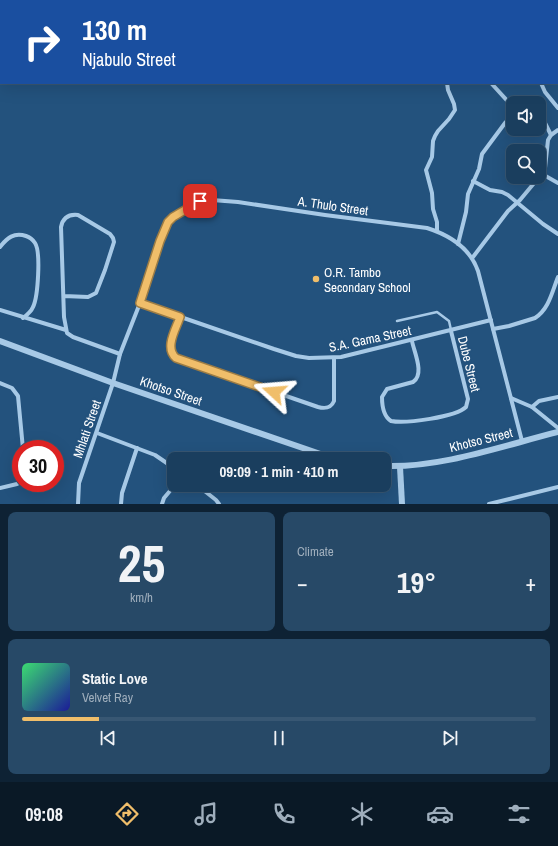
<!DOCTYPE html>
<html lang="en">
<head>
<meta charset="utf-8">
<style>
	:root { --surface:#1a3e5e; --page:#274967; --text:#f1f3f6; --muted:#9faebc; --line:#385773; --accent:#f0be6a }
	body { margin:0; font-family:"Archivo Narrow",sans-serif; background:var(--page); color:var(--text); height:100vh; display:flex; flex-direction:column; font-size:15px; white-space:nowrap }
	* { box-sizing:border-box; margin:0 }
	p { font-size:13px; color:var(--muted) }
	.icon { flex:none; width:22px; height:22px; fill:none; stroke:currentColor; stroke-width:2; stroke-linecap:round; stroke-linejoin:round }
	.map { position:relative; height:504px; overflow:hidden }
	.sheet { display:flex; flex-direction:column; gap:8px; padding:8px; background:#0e2234; flex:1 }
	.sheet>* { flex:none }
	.top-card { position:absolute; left:0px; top:0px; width:558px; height:84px; box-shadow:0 4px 16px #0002,0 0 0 1px var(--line); background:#1a4fa0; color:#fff; overflow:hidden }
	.buttons { position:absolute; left:506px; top:96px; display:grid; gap:8px }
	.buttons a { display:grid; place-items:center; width:40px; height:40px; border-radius:8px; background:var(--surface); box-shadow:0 4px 16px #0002,0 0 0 1px var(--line); font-size:20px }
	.speed { position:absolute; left:12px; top:440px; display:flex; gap:8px; font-size:20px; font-weight:700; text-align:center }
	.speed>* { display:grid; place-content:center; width:52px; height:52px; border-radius:50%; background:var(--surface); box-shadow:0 4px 16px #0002,0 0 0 1px var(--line); line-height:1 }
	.speed .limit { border:6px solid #d22; background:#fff; color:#111 }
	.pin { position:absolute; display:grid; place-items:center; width:34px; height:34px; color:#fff; margin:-17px; border-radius:8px; box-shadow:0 2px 6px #0006 }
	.me { position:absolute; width:44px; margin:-22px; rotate:289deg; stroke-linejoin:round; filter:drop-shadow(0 0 3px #0008) }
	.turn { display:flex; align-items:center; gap:14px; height:84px; padding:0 16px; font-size:18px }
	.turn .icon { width:52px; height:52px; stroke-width:2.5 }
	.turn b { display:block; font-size:28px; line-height:34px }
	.big { font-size:30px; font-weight:700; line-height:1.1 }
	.sheet .tile { flex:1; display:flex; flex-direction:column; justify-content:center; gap:6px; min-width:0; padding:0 14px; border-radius:8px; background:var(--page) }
	.sheet .dial { align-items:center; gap:0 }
	.dial b { font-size:52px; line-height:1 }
	.song { display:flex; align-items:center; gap:12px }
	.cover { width:48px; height:48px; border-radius:6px; background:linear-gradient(135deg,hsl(140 70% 55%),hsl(240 70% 35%)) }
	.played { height:4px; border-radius:2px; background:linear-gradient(90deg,var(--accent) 15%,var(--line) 15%) }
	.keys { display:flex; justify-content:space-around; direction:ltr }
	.heat { display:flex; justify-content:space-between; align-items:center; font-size:22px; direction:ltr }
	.sheet .tiles { flex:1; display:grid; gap:8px; grid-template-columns:1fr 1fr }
	.tile:last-child { grid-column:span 2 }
	.trip { position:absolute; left:167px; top:452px; width:224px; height:40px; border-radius:8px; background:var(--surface); box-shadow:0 4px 16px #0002,0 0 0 1px var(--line); font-weight:700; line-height:40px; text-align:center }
	.tab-bar { display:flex; height:64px; justify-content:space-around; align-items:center; background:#0a1926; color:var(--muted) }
	.tab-bar .icon { width:28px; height:28px }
	.tab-bar .current { color:var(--accent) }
	.tab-bar b { font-size:18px; color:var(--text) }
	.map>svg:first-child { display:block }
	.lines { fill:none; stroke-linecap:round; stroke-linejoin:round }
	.service { stroke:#a7c9e6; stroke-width:2.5 }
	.minor { stroke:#a7c9e6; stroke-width:4 }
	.tertiary { stroke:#a7c9e6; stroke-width:6 }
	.route-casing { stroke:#9c7c45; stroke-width:10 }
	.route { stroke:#f0be6a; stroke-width:7 }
	.poi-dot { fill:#f0be6a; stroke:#23527d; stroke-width:1.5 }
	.labels { text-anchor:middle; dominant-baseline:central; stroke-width:4; stroke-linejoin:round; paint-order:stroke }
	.street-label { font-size:13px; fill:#fff; stroke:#23527d }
	.poi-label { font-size:13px; fill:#fff; stroke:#23527d; text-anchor:start }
</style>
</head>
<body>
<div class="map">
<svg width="558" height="504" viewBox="0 0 558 504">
	<rect width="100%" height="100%" fill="#23527d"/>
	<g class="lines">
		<path class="service" d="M397 321 437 312 449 321 451 330"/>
		<g class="minor">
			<path d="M557 56 558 55"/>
			<path d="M491 83 513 107"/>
			<path d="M541 83 545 92 558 108"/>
			<path d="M539 120 545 123 551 135"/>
			<path d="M542 174 558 183"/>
			<path d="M473 181 490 190 502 192 508 195 543 224 558 234"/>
			<path d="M437 231V222L433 209 432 193 426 170 432 157 433 141 435 136 438 131 449 119 455 110 454 104 448 90 447 83"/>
			<path d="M458 244 466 212 468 194 479 169 482 154 505 123 513 115"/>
			<path d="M0 247C7 238 14 232 26 236 29 237 33 240 35 243 41 252 38 297 33 307 31 312 27 315 23 318"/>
			<path d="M473 257 508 211 520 200 540 176 545 168 548 140 551 135 558 130"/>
			<path d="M64 296 88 297 96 293 105 270 114 242 113 238 110 234 78 215C69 214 63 217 61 227L64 317 67 333 73 337 120 354"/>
			<path d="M140 303 274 349 296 356 309 358 341 357 491 320"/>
			<path d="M0 310 66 330"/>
			<path d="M180 317 171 347V353L176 358 318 407C326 409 331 408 334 401V358"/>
			<path d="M493 329 509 326 535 318C549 309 552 292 558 277"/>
			<path d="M412 341C414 352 425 374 413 382L387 389 382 397C382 406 383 416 391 421 405 424 456 417 466 407L468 399 451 331"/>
			<path d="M0 383 12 388 18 396 23 449"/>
			<path d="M511 398 532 407 558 428"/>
			<path d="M532 407 539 401 558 397"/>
			<path d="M97 433 155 455 174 468"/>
			<path d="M197 485 216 500 219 504"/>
			<path d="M0 488 17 484 21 482"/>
			<path d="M78 504 79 483 113 383 120 354 140 303 160 241 168 221 173 217 195 203 212 200 238 202 325 215 427 228C449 235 470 248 478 271L522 441"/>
			<path d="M121 504 122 493 137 448"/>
			<path d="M162 504 164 498 175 485"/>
			<path d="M489 504 558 487"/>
		</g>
		<g class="tertiary">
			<path d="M0 341 113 383 335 459"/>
			<path d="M384 466C441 468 502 446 558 432"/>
			<path d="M400 467 402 504"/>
		</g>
	</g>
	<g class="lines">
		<defs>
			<path id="route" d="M200 201 173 217 168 222 160 241 140 303 180 317C176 329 164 348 176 358L274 392"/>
		</defs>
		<use href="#route" class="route-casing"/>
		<use href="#route" class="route"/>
	</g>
	<circle class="poi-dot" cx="316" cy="279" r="4"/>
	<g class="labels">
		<g class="street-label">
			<text transform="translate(333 206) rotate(8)">A. Thulo Street</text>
			<text transform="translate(370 339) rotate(-12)">S.A. Gama Street</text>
			<text transform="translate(469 364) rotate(76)">Dube Street</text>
			<text transform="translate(171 391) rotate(19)">Khotso Street</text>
			<text transform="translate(87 429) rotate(-71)">Mhlati Street</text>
			<text transform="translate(481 440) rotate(-14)">Khotso Street</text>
		</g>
		<g class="poi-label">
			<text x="324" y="272">O.R. Tambo<tspan x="324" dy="15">Secondary School</tspan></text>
		</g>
	</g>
</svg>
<div class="buttons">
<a><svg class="icon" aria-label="sound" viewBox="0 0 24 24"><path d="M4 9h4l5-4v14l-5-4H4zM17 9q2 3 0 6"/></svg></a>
<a><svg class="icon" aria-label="search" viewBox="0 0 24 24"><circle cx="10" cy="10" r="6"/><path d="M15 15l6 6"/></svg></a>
</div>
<div class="speed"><div class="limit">30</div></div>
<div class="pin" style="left:200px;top:201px;background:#d93025"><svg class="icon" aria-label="arrive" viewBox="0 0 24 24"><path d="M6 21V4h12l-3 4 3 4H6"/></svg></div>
<svg class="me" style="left:274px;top:392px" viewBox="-20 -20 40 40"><path d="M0-17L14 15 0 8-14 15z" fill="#f0be6a" stroke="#fff" stroke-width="4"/></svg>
<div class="trip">09:09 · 1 min · 410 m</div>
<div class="top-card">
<div class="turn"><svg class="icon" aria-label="right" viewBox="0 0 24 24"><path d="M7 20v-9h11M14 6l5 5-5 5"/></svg><div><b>130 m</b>Njabulo Street</div></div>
</div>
</div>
<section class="sheet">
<div class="tiles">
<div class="tile dial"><b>25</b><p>km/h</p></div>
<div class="tile"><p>Climate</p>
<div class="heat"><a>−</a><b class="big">19°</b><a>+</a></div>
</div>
<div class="tile">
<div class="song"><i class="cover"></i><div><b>Static Love</b><p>Velvet Ray</p></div></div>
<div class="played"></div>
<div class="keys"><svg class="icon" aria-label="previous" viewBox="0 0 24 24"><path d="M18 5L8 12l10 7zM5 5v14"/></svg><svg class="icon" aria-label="pause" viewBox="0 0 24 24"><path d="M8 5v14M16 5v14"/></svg><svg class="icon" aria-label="next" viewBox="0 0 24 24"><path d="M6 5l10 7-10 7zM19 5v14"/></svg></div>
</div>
</div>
</section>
<nav class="tab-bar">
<b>09:08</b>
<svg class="icon current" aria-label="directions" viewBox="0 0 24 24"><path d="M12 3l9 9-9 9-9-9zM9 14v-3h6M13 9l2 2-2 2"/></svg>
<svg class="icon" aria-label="music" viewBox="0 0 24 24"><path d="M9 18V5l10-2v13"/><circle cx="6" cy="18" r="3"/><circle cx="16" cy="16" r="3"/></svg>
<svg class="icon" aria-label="phone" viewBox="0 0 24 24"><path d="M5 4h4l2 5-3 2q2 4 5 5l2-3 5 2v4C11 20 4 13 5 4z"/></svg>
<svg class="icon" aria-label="climate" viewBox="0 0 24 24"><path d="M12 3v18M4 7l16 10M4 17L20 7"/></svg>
<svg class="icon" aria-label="car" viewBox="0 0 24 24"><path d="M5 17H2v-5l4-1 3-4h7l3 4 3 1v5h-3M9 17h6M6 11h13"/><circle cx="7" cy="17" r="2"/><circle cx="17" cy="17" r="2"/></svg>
<svg class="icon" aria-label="filters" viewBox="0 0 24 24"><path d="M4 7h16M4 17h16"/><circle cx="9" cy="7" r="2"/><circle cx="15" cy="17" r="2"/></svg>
</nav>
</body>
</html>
